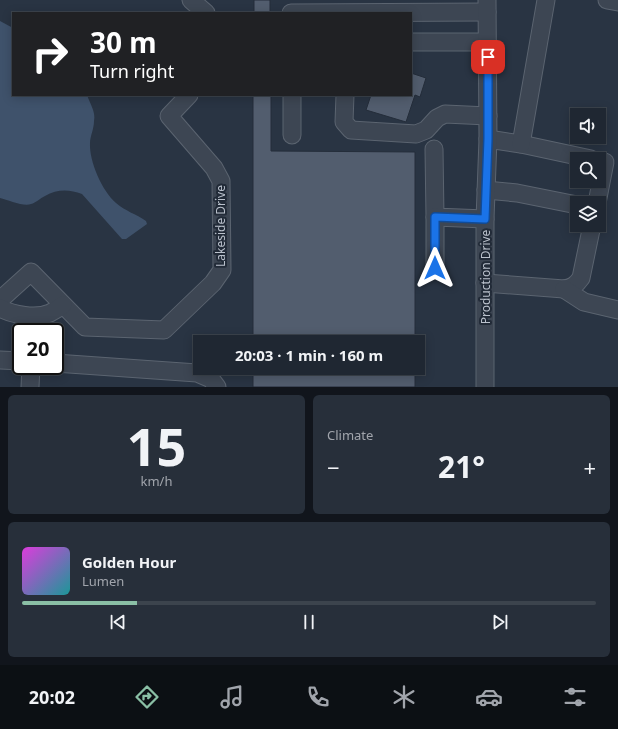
<!DOCTYPE html>
<html lang="en">
<head>
<meta charset="utf-8">
<style>
	:root { --surface:#1f2732; --page:#272f3a; --text:#f1f3f6; --muted:#a1a5ac; --line:#3c444d; --accent:#8abfa5 }
	body { margin:0; font-family:"Noto Sans",sans-serif; background:var(--page); color:var(--text); height:100vh; display:flex; flex-direction:column; font-size:15px; white-space:nowrap }
	* { box-sizing:border-box; margin:0 }
	p { font-size:13px; color:var(--muted) }
	.icon { flex:none; width:22px; height:22px; fill:none; stroke:currentColor; stroke-width:2; stroke-linecap:round; stroke-linejoin:round }
	.map { position:relative; height:387px; overflow:hidden }
	.side { display:flex; flex-direction:column; gap:8px; padding:8px; background:#11151c; flex:1 }
	.side>* { flex:none }
	.banner { position:absolute; left:12px; top:12px; width:400px; height:84px; border-radius:0px; box-shadow:0 2px 10px #0003,0 0 0 1px var(--line); background:#202124; color:#fff; overflow:hidden }
	.fabs { position:absolute; left:570px; top:108px; display:grid; gap:8px }
	.fabs a { display:grid; place-items:center; width:36px; height:36px; border-radius:0px; background:var(--surface); box-shadow:0 2px 10px #0003,0 0 0 1px var(--line); font-size:20px }
	.speed { position:absolute; left:12px; top:323px; display:flex; gap:8px; font-size:20px; font-weight:700; text-align:center }
	.speed>* { display:grid; place-content:center; width:52px; height:52px; border-radius:50%; background:var(--surface); box-shadow:0 2px 10px #0003,0 0 0 1px var(--line); line-height:1 }
	.speed .limit { border:2px solid #111; border-radius:6px; background:#fff; color:#111 }
	.pin { position:absolute; display:grid; place-items:center; width:34px; height:34px; color:#fff; margin:-17px; border-radius:8px; box-shadow:0 2px 6px #0006 }
	.me { position:absolute; width:44px; margin:-22px; rotate:0deg; stroke-linejoin:round; filter:drop-shadow(0 0 3px #0008) }
	.turn { display:flex; align-items:center; gap:14px; height:84px; padding:0 12px; font-size:18px }
	.turn .icon { width:52px; height:52px; stroke-width:2.5 }
	.turn b { display:block; font-size:28px; line-height:34px }
	.big { font-size:30px; font-weight:700; line-height:1.1 }
	.side .tile { flex:1; display:flex; flex-direction:column; justify-content:center; gap:6px; min-width:0; padding:0 14px; border-radius:6px; background:var(--page) }
	.side .dial { align-items:center; gap:0 }
	.dial b { font-size:52px; line-height:1 }
	.song { display:flex; align-items:center; gap:12px }
	.cover { width:48px; height:48px; border-radius:6px; background:linear-gradient(135deg,hsl(300 70% 55%),hsl(180 70% 35%)) }
	.played { height:4px; border-radius:2px; background:linear-gradient(90deg,var(--accent) 20%,var(--line) 20%) }
	.keys { display:flex; justify-content:space-around; direction:ltr }
	.heat { display:flex; justify-content:space-between; align-items:center; font-size:22px; direction:ltr }
	.side .tiles { flex:1; display:grid; gap:8px; grid-template-columns:1fr 1fr }
	.tile:last-child { grid-column:span 2 }
	.trip { position:absolute; left:193px; top:335px; width:232px; height:40px; border-radius:0px; background:var(--surface); box-shadow:0 2px 10px #0003,0 0 0 1px var(--line); font-weight:700; line-height:40px; text-align:center }
	.tab-bar { display:flex; height:64px; justify-content:space-around; align-items:center; background:#0c1014; color:var(--muted) }
	.tab-bar .icon { width:28px; height:28px }
	.tab-bar .selected { color:var(--accent) }
	.tab-bar b { font-size:18px; color:var(--text) }
	.map>svg:first-child { display:block }
	.water { fill:#3f526b }
	.building { fill:#525d6e; stroke:#242d3a }
	.lines { fill:none; stroke-linecap:round; stroke-linejoin:round }
	.minor-casing { stroke:#5b6470; stroke-width:19 }
	.minor { stroke:#3d4653; stroke-width:17 }
	.route-casing { stroke:#114b97; stroke-width:10 }
	.route { stroke:#1a73e8; stroke-width:7 }
	.labels { text-anchor:middle; dominant-baseline:central; stroke-width:4; stroke-linejoin:round; paint-order:stroke }
	.street-label { font-size:12px; fill:#bac1cc; stroke:#222b38 }
</style>
</head>
<body>
<div class="map">
<svg width="618" height="387" viewBox="0 0 618 387">
	<rect width="100%" height="100%" fill="#293443"/>
	<path class="water" d="M0 21 13 28V95H87C90 104 96 112 94 121 94 129 90 136 90 143 89 161 102 191 116 203 125 211 136 214 146 221L147 224 126 239H122L82 194C69 189 57 189 45 196 40 198 36 203 31 204 24 207 8 200 0 198Z"/>
	<g class="building">
		<rect x="254" y="0" width="16" height="13"/>
		<path d="M411 73 426 78 420 97 415 95 406 122 366 110 371 95H411Z"/>
		<path d="M253 95H271V151L415 152V342H253Z"/>
		<rect x="253" y="368" width="162" height="19"/>
	</g>
	<g class="lines">
		<defs>
			<g id="minor">
				<path d="M191 0 206 13"/>
				<path d="M607 0 618 2"/>
				<path d="M291 13 487 12"/>
				<path d="M411 42H487"/>
				<path d="M292 95V135"/>
				<path d="M345 95 344 122 351 130 416 134 426 130 437 118 445 114 488 116"/>
				<path d="M488 139 521 144 591 159"/>
				<path d="M521 144 546 0"/>
				<path d="M434 149 435 217 485 219"/>
				<path d="M486 190 517 193 577 205"/>
				<path d="M597 203 605 162"/>
				<path d="M435 268V217"/>
				<path d="M485 283 564 289C572 288 576 285 581 278L592 225"/>
				<path d="M564 289 584 302 618 310"/>
				<path d="M0 300 31 272 85 327 164 330 213 283 222 270 221 181 214 168 169 116 189 95"/>
				<path d="M0 308C13 315 36 319 50 313 54 311 59 308 63 305"/>
				<path d="M0 360 21 361"/>
				<path d="M55 363 197 373 211 379 217 387"/>
				<path d="M30 387 31 366"/>
				<path d="M485 387V219L488 139 487 0"/>
			</g>
		</defs>
		<use href="#minor" class="minor-casing"/>
		<use href="#minor" class="minor"/>
	</g>
	<g class="lines">
		<defs>
			<path id="route" d="M435 268V217L485 219 488 139V57"/>
		</defs>
		<use href="#route" class="route-casing"/>
		<use href="#route" class="route"/>
	</g>
	<g class="labels">
		<g class="street-label">
			<text transform="translate(220 226) rotate(-90)">Lakeside Drive</text>
			<text transform="translate(485 277) rotate(-90)">Production Drive</text>
		</g>
	</g>
</svg>
<div class="fabs">
<a><svg class="icon" aria-label="sound" viewBox="0 0 24 24"><path d="M4 9h4l5-4v14l-5-4H4zM17 9q2 3 0 6"/></svg></a>
<a><svg class="icon" aria-label="search" viewBox="0 0 24 24"><circle cx="10" cy="10" r="6"/><path d="M15 15l6 6"/></svg></a>
<a><svg class="icon" aria-label="layers" viewBox="0 0 24 24"><path d="M12 4l9 5-9 5-9-5zM3 14l9 5 9-5"/></svg></a>
</div>
<div class="speed"><div class="limit">20</div></div>
<div class="pin" style="left:488px;top:57px;background:#d93025"><svg class="icon" aria-label="arrive" viewBox="0 0 24 24"><path d="M6 21V4h12l-3 4 3 4H6"/></svg></div>
<svg class="me" style="left:435px;top:268px" viewBox="-20 -20 40 40"><path d="M0-17L14 15 0 8-14 15z" fill="#1a73e8" stroke="#fff" stroke-width="4"/></svg>
<div class="trip">20:03 · 1 min · 160 m</div>
<div class="banner">
<div class="turn"><svg class="icon" aria-label="right" viewBox="0 0 24 24"><path d="M7 20v-9h11M14 6l5 5-5 5"/></svg><div><b>30 m</b>Turn right</div></div>
</div>
</div>
<section class="side">
<div class="tiles">
<div class="tile dial"><b>15</b><p>km/h</p></div>
<div class="tile"><p>Climate</p>
<div class="heat"><a>−</a><b class="big">21°</b><a>+</a></div>
</div>
<div class="tile">
<div class="song"><i class="cover"></i><div><b>Golden Hour</b><p>Lumen</p></div></div>
<div class="played"></div>
<div class="keys"><svg class="icon" aria-label="previous" viewBox="0 0 24 24"><path d="M18 5L8 12l10 7zM5 5v14"/></svg><svg class="icon" aria-label="pause" viewBox="0 0 24 24"><path d="M8 5v14M16 5v14"/></svg><svg class="icon" aria-label="next" viewBox="0 0 24 24"><path d="M6 5l10 7-10 7zM19 5v14"/></svg></div>
</div>
</div>
</section>
<nav class="tab-bar">
<b>20:02</b>
<svg class="icon selected" aria-label="directions" viewBox="0 0 24 24"><path d="M12 3l9 9-9 9-9-9zM9 14v-3h6M13 9l2 2-2 2"/></svg>
<svg class="icon" aria-label="music" viewBox="0 0 24 24"><path d="M9 18V5l10-2v13"/><circle cx="6" cy="18" r="3"/><circle cx="16" cy="16" r="3"/></svg>
<svg class="icon" aria-label="phone" viewBox="0 0 24 24"><path d="M5 4h4l2 5-3 2q2 4 5 5l2-3 5 2v4C11 20 4 13 5 4z"/></svg>
<svg class="icon" aria-label="climate" viewBox="0 0 24 24"><path d="M12 3v18M4 7l16 10M4 17L20 7"/></svg>
<svg class="icon" aria-label="car" viewBox="0 0 24 24"><path d="M5 17H2v-5l4-1 3-4h7l3 4 3 1v5h-3M9 17h6M6 11h13"/><circle cx="7" cy="17" r="2"/><circle cx="17" cy="17" r="2"/></svg>
<svg class="icon" aria-label="filters" viewBox="0 0 24 24"><path d="M4 7h16M4 17h16"/><circle cx="9" cy="7" r="2"/><circle cx="15" cy="17" r="2"/></svg>
</nav>
</body>
</html>
